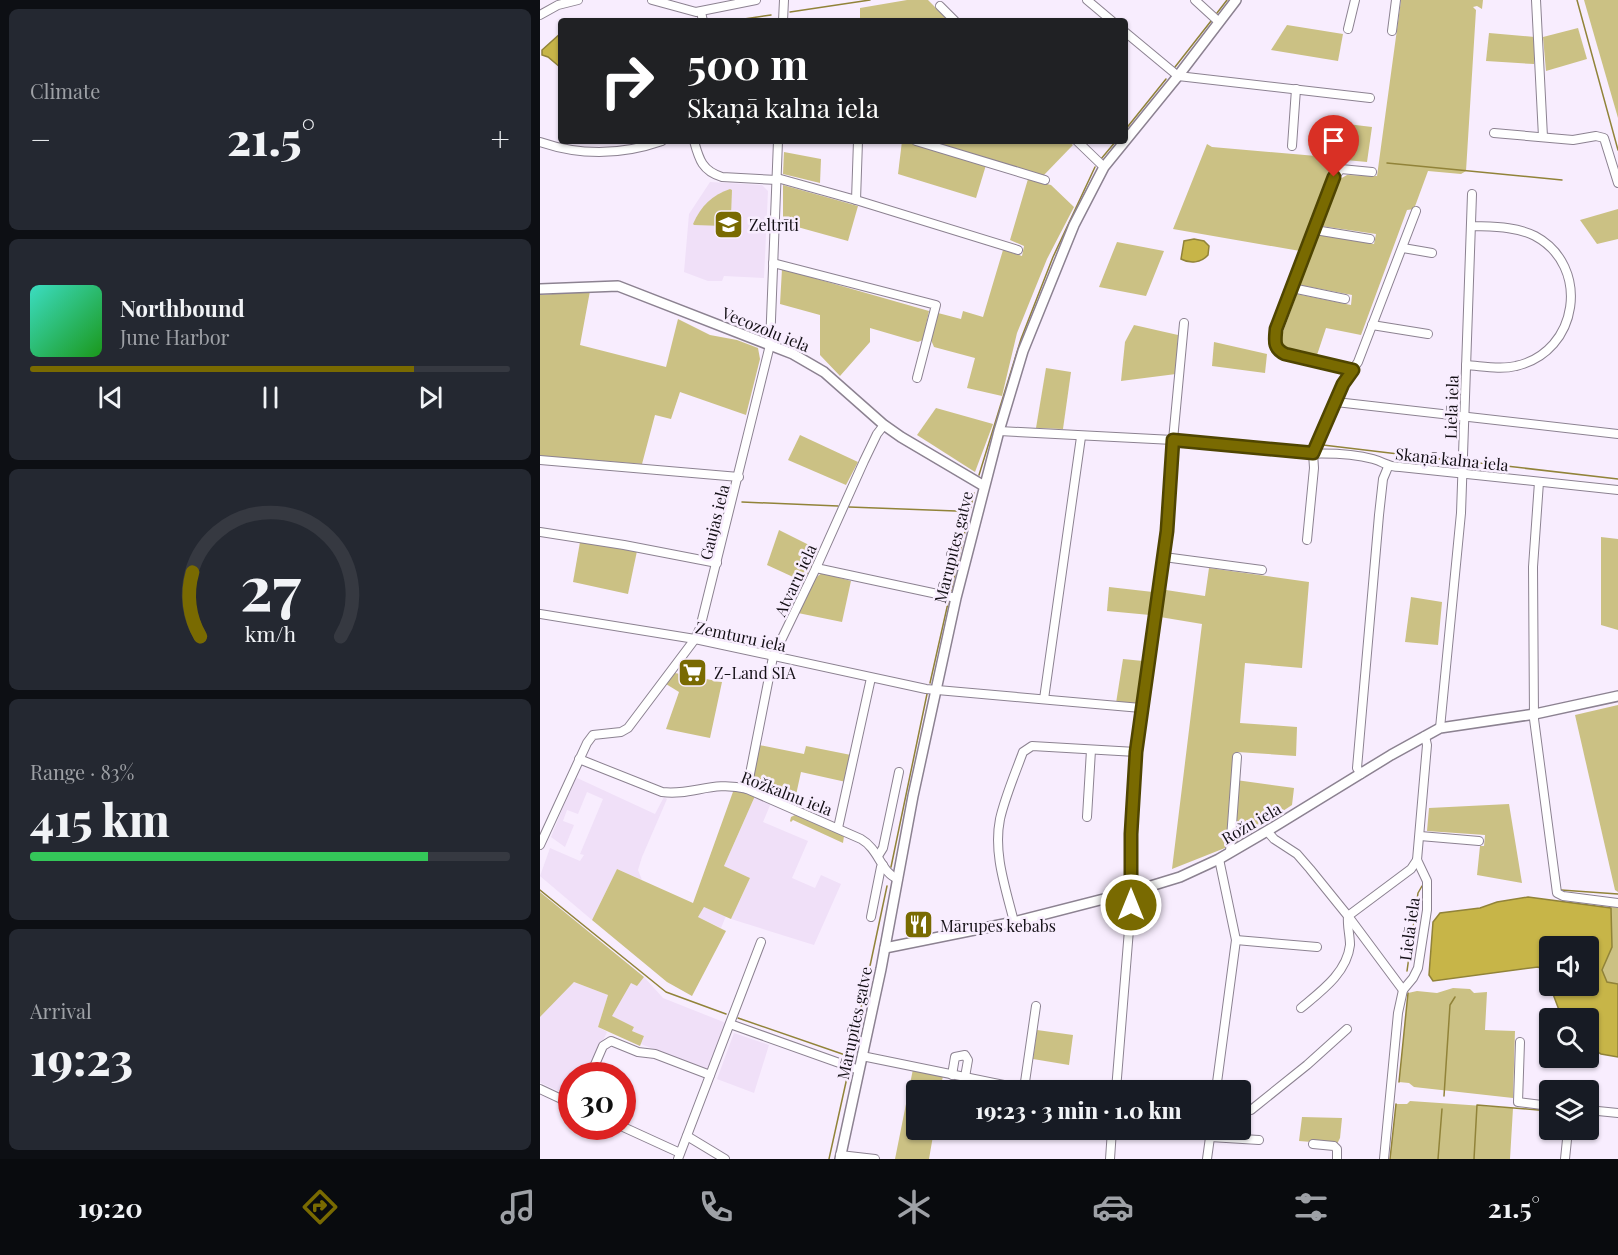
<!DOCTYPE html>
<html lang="en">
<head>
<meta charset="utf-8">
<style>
	:root { --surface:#171b24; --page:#242831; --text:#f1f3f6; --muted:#9ea1a6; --line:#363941; --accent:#796a01 }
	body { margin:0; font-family:"Playfair Display",serif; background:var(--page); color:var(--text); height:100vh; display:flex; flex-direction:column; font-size:22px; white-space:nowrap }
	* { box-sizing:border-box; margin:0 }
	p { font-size:20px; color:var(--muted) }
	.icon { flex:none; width:33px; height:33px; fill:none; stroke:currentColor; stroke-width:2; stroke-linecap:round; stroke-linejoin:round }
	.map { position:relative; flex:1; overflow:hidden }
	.details { display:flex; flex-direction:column; gap:9px; padding:9px; background:#0d0f14; width:540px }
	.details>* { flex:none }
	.guide { position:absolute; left:18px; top:18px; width:570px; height:126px; border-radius:6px; box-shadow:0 2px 4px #0004; background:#202124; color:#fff; overflow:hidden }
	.controls { position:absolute; left:999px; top:936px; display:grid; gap:12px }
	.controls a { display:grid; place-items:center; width:60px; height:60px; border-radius:6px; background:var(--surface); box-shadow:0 2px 4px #0004; font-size:30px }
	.speed { position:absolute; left:18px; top:1062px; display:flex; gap:12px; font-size:30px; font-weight:700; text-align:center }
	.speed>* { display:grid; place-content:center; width:78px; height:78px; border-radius:50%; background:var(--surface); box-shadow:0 2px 4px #0004; line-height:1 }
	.speed .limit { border:9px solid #d22; background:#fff; color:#111 }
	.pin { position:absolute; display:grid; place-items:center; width:51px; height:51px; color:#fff; margin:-62px -26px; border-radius:50% 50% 50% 0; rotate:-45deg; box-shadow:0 0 6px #0007 }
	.pin .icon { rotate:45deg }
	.me { position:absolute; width:66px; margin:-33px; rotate:0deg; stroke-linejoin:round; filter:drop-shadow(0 0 4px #0008) }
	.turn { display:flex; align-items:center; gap:21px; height:126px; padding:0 30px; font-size:27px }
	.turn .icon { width:78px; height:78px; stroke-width:2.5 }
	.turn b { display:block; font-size:42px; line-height:51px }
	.big { font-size:45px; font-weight:800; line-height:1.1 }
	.details .card { flex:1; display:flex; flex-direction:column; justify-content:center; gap:9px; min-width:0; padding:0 21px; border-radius:9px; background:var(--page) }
	.details .dial { align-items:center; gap:0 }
	.dial svg { height:156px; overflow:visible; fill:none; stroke:var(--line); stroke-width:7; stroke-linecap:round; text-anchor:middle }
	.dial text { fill:var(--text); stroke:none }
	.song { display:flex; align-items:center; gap:18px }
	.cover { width:72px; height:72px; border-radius:9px; background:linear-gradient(135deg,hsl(170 70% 55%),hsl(120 70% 35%)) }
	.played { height:6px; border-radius:3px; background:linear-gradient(90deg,var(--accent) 80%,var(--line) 80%) }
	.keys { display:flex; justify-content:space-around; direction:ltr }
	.heat { display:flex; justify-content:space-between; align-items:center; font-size:33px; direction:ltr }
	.charge { height:9px; border-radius:4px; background:linear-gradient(90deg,#34c759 83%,var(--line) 0) }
	.trip { position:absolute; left:366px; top:1080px; width:345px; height:60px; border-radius:6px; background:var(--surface); box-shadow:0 2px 4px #0004; font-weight:800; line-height:60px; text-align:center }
	.dock { display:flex; height:96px; justify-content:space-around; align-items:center; background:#090b0e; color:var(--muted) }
	.dock .icon { width:42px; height:42px }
	.dock .selected { color:var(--accent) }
	.dock b { font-size:27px; color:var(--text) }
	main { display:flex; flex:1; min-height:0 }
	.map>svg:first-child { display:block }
	.built { fill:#f0e0f8 }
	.green { fill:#cbc184 }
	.water { fill:#c7b548; stroke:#918339; stroke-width:1.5 }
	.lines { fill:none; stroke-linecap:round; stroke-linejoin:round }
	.stream { stroke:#918339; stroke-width:1.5 }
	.minor-casing { stroke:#8c8291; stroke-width:10 }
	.tertiary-casing { stroke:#8c8291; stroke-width:12 }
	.minor { stroke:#fff; stroke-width:8 }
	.tertiary { stroke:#fff; stroke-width:9 }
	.route-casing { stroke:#4f4501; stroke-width:15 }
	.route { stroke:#796a01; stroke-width:10 }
	.labels { text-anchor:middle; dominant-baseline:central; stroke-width:5; stroke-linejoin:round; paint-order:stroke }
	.poi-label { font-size:16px; fill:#130f15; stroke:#f8edfe; text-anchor:start }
	.street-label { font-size:16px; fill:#130f15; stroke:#f8edfe }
</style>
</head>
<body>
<main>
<section class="details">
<div class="card"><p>Climate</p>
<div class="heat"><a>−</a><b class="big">21.5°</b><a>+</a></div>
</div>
<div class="card">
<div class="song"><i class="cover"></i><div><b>Northbound</b><p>June Harbor</p></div></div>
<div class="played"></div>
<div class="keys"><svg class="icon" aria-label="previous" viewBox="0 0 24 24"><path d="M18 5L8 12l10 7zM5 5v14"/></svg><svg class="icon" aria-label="pause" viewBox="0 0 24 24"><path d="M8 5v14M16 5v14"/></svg><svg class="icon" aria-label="next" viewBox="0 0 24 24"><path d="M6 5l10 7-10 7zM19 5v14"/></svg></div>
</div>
<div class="card dial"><svg viewBox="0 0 100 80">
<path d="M14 69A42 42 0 1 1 86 69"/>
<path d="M14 69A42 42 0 0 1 10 36" stroke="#796a01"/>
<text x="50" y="56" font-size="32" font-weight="700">27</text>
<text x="50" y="72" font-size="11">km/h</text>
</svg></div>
<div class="card"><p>Range · 83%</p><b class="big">415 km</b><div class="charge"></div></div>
<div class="card"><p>Arrival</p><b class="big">19:23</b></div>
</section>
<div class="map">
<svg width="1078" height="1159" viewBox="0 0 1078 1159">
	<rect width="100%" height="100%" fill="#f8edfe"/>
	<g class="built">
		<path d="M170 182 222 185 228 191 224 278 184 276 182 281H168L144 272 149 214Z"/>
		<path d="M35 777 115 814 124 797 127 799 102 857 98 870 102 880 77 869 52 920 0 876 10 848 40 861 44 855 40 854 63 799 47 792 38 814 27 810 23 821 34 825 25 847 11 837Z"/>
		<path d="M215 796 231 803 223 822 268 841 252 878 275 888 281 875 301 884 274 945 191 919 210 878 184 866Z"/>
		<path d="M164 907 186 916 181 928 158 917Z"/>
		<path d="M104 977 123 998 186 1023 168 1071 101 1044 104 1036 92 1031 94 1027 71 1016 91 982 97 986Z"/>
		<path d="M34 982 68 995 58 1027 67 1032 47 1075 32 1076 31 1097 1 1083 0 1081V1017Z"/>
		<path d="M194 1033 229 1045 214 1093 177 1079Z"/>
	</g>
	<g class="green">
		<path d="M367 0H388L409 21H320V8Z"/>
		<path d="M861 0H943L942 9 937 6 933 7 936 10 926 171 921 174 888 171 874 209 867 210 821 335 786 328 777 355 744 347 740 340 757 294 811 305 812 295 760 285 779 235 834 244 836 234 781 226 800 179 807 175 837 176Z"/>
		<path d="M1044 0H1078V118Z"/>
		<path d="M747 25 803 34 798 61 731 50Z"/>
		<path d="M1038 28 1047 59 1006 71 1003 37Z"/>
		<path d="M949 33 995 37 994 64 946 61Z"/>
		<path d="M791 122 832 127 827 162 795 159 760 251 633 229 667 144 672 147 788 157Z"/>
		<path d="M362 141H370L446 165 436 198 358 174Z"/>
		<path d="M387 141H528L533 145 503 176Z"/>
		<path d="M244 152 281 159 280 183 243 174Z"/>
		<path d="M488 179 511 185 534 207 507 259 477 333 462 396 427 388 435 358 394 347 391 340 398 313 421 319 423 311 443 317 463 250 482 256 484 246 470 240Z"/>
		<path d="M243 185 318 206 308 241 243 223Z"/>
		<path d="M190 189 192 190 191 216 189 223 184 226 154 225 153 224C161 206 172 195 190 189Z"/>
		<path d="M1078 209V239L1057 244 1040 220Z"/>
		<path d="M577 242 624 251 606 296 559 287Z"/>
		<path d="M242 269 389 311 383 340 378 342 330 328V342L300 376 280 355V315L240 304Z"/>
		<path d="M50 291 40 345 126 367 138 319 170 335 197 340 218 348 220 359 206 415 140 392 131 419 115 415 102 464 0 456V295Z"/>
		<path d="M594 325 638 335 636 374 581 381 585 342Z"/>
		<path d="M674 342 727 354 725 373 672 366Z"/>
		<path d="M506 368 531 372 523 429 496 428Z"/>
		<path d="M396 408 453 424 435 472 377 435Z"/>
		<path d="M260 435 318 462 306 485 248 460Z"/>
		<path d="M239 530 279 550 264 582 227 565Z"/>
		<path d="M1061 537 1078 539V630L1061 625Z"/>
		<path d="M40 542 97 551 88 594 33 582Z"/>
		<path d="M669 568 769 582 762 668 705 663 700 723 757 727 756 756 697 752 696 780 754 788 752 805 690 846 632 869 662 624 620 617 626 590 665 596Z"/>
		<path d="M282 573 311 581 302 622 258 613 275 578Z"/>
		<path d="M569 587 613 592 610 615 567 611Z"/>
		<path d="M871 597 902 602 898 645 865 642Z"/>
		<path d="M583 659 603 661 596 705 576 703Z"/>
		<path d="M135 673 182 682 170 738 126 729 139 692 126 684Z"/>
		<path d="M1078 705V892L1075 890 1035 715Z"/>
		<path d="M219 745 264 754 266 746 311 755 306 782 261 772 254 804 219 789 212 777Z"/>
		<path d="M194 789 215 796 184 866 210 878 191 919 164 907 158 917 186 931 152 996 127 982 52 920 77 869 153 903Z"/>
		<path d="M969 804 982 883 937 875 940 846H944L945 835 887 831 889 808Z"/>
		<path d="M255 815 304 836 303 843 253 820 251 822 250 821 251 817Z"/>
		<path d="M0 892 104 977 97 986 91 983 72 1016 94 1027 92 1031 104 1036 100 1046 58 1027 68 995 34 982 0 1017Z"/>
		<path d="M1074 904 1078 905V984L1067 983 1062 970 1072 947 1071 908Z"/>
		<path d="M913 988 930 989 934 993 947 992 945 1030 975 1031 973 1098 874 1087 869 1083 859 1082 868 993 877 991 897 993Z"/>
		<path d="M497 1030 533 1035 529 1065 493 1059Z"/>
		<path d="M373 1069 403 1076 400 1090H376V1130H394L389 1159H355Z"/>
		<path d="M870 1101 973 1108 970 1159H850L856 1104H867Z"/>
		<path d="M762 1117 802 1118 800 1138 797 1144 759 1141Z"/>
	</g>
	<g class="water">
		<path d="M21 33V68L8 57 2 55V50Z"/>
		<path d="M654 239 664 241 669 246 668 255C661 263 650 264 641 259L644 241Z"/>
		<path d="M988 897 1071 908 1072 947 1062 970 1067 982 1078 984V1057L1061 1054 1049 1047 1048 1018H1022L1010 986H1048V946H1010L1009 983 1004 971 998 967 893 981 889 975 893 922 900 913 940 908 957 902Z"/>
	</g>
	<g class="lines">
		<g class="stream">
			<path d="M1037 0 1078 150"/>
			<path d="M250 12 330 0"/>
			<path d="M677 13 687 0"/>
			<path d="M191 21 231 15"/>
			<path d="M635 67 671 21"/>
			<path d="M585 130 626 79"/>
			<path d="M561 159 576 141"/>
			<path d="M847 163 1022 180"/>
			<path d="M783 445 917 461"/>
			<path d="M931 462 1078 479"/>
			<path d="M439 475 481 339 513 257 555 167"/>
			<path d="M202 502 298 506"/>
			<path d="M309 507 416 511 429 515"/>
			<path d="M411 591 434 493"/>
			<path d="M390 683 408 603"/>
			<path d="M351 867 387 694"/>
			<path d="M0 890 126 992 186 1014"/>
			<path d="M1021 890 1078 894"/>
			<path d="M867 971 878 893 882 886"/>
			<path d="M327 980 347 886"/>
			<path d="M198 1018 311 1057"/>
			<path d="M310 1061 325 989"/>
			<path d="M859 1082 868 993"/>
			<path d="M904 1096 910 1005 915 997"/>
			<path d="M289 1159 308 1073"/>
			<path d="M850 1159 856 1104"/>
			<path d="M898 1159 902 1109"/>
			<path d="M934 1159 937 1105 1010 1111"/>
		</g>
		<defs>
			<g id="minor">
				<path d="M112 0 156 12 216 0"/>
				<path d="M547 0 572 21"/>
				<path d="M655 0 679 22"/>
				<path d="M996 0 1003 137"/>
				<path d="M400 6 415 21"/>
				<path d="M161 12 163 21"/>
				<path d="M0 15 18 5 38 0"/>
				<path d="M243 21 244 0"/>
				<path d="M808 29 815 0"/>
				<path d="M852 31 856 0"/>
				<path d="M585 32 638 76 830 98"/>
				<path d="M954 133 1033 140 1056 136 1064 138 1078 183"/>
				<path d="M154 141C159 159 162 171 182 177L237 180"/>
				<path d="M376 141 505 180"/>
				<path d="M537 141 564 167"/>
				<path d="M0 142C41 156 82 155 122 141"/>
				<path d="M752 146 756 89"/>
				<path d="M237 178 316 200 478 250"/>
				<path d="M316 200 318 141"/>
				<path d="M775 230 830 239"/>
				<path d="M863 248 892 253"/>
				<path d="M233 263 396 305 377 378"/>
				<path d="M752 288 805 299"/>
				<path d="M832 325 888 334"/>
				<path d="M926 365C942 366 960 370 976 366 1039 352 1051 266 995 236 975 226 953 227 931 226"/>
				<path d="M813 370 745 354C733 348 735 341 736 329L794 177 801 169 832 172"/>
				<path d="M796 402 1078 434"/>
				<path d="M459 431 633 440 763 454C786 453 811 453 833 459 845 462 846 467 860 467L1078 490"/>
				<path d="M0 460 199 477"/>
				<path d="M999 482 993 567 994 719 1017 893 1023 896 1078 903"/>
				<path d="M0 532 84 545 177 563"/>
				<path d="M767 540 774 468 773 453 803 384 818 362 876 211"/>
				<path d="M624 557 722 570"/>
				<path d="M276 568 416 598"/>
				<path d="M0 614 155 639 386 689 601 708"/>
				<path d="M504 699 541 437"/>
				<path d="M900 728 921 513 932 194"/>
				<path d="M39 759 122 792C152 796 173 780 207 789L321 839C339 849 341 873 358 879"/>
				<path d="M821 774 817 768 839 515 843 479 848 467"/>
				<path d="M207 789 233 657 276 568 324 461 337 434 344 425"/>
				<path d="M547 817 551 750"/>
				<path d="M298 828 331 678"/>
				<path d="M727 831 734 839 757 854 770 869 808 916 863 990"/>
				<path d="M880 836 939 841"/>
				<path d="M0 845 47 743 53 735 81 732 88 728 155 639 160 628 230 345 238 141"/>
				<path d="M690 852 697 757"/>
				<path d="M338 856 343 848 359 772"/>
				<path d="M331 917 341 867 343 865"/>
				<path d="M474 922C466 889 453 854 460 819 465 797 475 774 483 752L492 746 596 752"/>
				<path d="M696 940 777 947"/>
				<path d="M761 1008C780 992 807 973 810 945 810 935 807 926 808 916L871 869 877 860"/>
				<path d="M190 1024 319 1070"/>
				<path d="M980 1042 978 1102 1010 1106"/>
				<path d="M322 1056 484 1089 496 1006"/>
				<path d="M412 1075 415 1057 425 1055 428 1060 425 1077"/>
				<path d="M50 1076 63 1046 71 1041 98 1052 115 1054 170 1075"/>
				<path d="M0 1089 32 1104"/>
				<path d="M576 1090 591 905V834L596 752 629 514 633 440 644 323"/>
				<path d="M676 1090 696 940 679 859"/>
				<path d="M700 1108 711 1110 767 1065 807 1029"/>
				<path d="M1048 1110 1078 1113"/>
				<path d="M81 1126 140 1153"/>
				<path d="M147 1136 185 1159"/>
				<path d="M670 1137 719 1140"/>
				<path d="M773 1144 794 1146 797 1149V1159"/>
				<path d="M300 1155 335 1159"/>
				<path d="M138 1159 221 942"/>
				<path d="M570 1159 572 1130"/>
				<path d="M667 1159 671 1130"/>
				<path d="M844 1159 858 1013 863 990 873 978 878 968 887 910V881L877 860 887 745 885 736"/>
				<path d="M1025 1159 1028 1130"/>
			</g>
			<g id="tertiary">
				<path d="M0 289 78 286 253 354 284 372 344 425 361 437 444 486"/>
				<path d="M345 948 474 922 591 892 640 877 679 859 727 831 851 755 900 728 995 714 1078 696"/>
				<path d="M300 1159 341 969 373 796 416 598 459 431 483 351 534 225 564 167 638 76 696 0"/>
			</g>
		</defs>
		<use href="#minor" class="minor-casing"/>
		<use href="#tertiary" class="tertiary-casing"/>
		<use href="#minor" class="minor"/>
		<use href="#tertiary" class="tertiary"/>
	</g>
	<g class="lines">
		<defs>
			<path id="route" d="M591 905V834L596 752 627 531 633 440 773 453 803 384 813 370 745 354C733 348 735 341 736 329L794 177"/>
		</defs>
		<use href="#route" class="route-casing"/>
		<use href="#route" class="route"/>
	</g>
	<defs>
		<symbol id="school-square" viewBox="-11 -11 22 22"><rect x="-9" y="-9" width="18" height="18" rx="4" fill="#796a01" stroke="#f8edfe"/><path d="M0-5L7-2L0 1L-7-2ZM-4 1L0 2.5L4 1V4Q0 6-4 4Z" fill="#fff"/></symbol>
		<symbol id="supermarket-square" viewBox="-11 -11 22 22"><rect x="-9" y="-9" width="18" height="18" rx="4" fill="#796a01" stroke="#f8edfe"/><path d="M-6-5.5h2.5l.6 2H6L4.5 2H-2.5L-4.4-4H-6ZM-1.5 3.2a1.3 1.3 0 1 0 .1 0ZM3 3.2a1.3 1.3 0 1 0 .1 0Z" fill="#fff"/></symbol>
		<symbol id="restaurant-square" viewBox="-11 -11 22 22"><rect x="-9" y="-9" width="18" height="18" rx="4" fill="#796a01" stroke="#f8edfe"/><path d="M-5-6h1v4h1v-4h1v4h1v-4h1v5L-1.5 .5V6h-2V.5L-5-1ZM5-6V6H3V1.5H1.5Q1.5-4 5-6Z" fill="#fff"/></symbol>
	</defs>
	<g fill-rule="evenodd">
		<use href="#school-square" x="172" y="208" width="33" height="33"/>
		<use href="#supermarket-square" x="136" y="656" width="33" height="33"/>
		<use href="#restaurant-square" x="362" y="908" width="33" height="33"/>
	</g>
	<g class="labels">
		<g class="poi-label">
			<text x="209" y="224">Zeltrīti</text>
			<text x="174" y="672">Z-Land SIA</text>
			<text x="400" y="925">Mārupes kebabs</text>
		</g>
		<g class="street-label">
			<text transform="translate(226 329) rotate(22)">Vecozolu iela</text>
			<text transform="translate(911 407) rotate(-88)">Lielā iela</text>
			<text transform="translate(912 459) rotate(6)">Skaņā kalna iela</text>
			<text transform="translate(174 522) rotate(-76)">Gaujas iela</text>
			<text transform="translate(413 547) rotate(-76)">Mārupītes gatve</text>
			<text transform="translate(255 580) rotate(-65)">Atvaru iela</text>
			<text transform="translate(201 636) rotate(12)">Zemturu iela</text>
			<text transform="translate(247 793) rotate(21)">Rožkalnu iela</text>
			<text transform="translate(711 823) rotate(-30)">Rožu iela</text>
			<text transform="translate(869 929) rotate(-82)">Lielā iela</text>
			<text transform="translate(314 1023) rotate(-78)">Mārupītes gatve</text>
		</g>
	</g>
</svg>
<div class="controls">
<a><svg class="icon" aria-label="sound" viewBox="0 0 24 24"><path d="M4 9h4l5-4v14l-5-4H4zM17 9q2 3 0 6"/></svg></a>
<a><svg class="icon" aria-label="search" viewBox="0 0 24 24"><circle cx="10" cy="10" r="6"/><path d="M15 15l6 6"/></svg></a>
<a><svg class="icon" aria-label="layers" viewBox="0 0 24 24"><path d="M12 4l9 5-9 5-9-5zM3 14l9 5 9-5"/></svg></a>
</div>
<div class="speed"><div class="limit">30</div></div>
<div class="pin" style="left:794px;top:177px;background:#d93025"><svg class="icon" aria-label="arrive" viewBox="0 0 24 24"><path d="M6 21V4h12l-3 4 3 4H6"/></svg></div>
<svg class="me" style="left:591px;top:905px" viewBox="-20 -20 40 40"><circle r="17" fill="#796a01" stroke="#fff" stroke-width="3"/><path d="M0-11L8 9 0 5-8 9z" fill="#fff"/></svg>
<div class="trip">19:23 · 3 min · 1.0 km</div>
<div class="guide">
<div class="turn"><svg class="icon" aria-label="right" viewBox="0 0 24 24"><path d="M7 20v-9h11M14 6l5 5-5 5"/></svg><div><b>500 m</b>Skaņā kalna iela</div></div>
</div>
</div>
</main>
<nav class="dock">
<b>19:20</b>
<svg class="icon selected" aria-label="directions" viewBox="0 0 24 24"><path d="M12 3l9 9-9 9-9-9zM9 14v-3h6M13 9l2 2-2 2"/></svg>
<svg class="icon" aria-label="music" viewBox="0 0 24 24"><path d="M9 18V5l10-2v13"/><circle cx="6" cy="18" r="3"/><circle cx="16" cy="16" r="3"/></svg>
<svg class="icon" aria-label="phone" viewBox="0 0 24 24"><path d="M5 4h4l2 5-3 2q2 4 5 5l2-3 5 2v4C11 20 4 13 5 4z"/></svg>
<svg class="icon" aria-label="climate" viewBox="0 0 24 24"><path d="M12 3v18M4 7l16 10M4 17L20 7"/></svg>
<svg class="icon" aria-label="car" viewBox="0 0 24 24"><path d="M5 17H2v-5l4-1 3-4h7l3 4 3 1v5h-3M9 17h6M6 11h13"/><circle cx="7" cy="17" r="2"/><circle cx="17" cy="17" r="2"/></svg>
<svg class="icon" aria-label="filters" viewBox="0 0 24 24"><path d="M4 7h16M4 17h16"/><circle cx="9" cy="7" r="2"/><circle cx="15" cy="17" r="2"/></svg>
<b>21.5°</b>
</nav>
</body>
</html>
